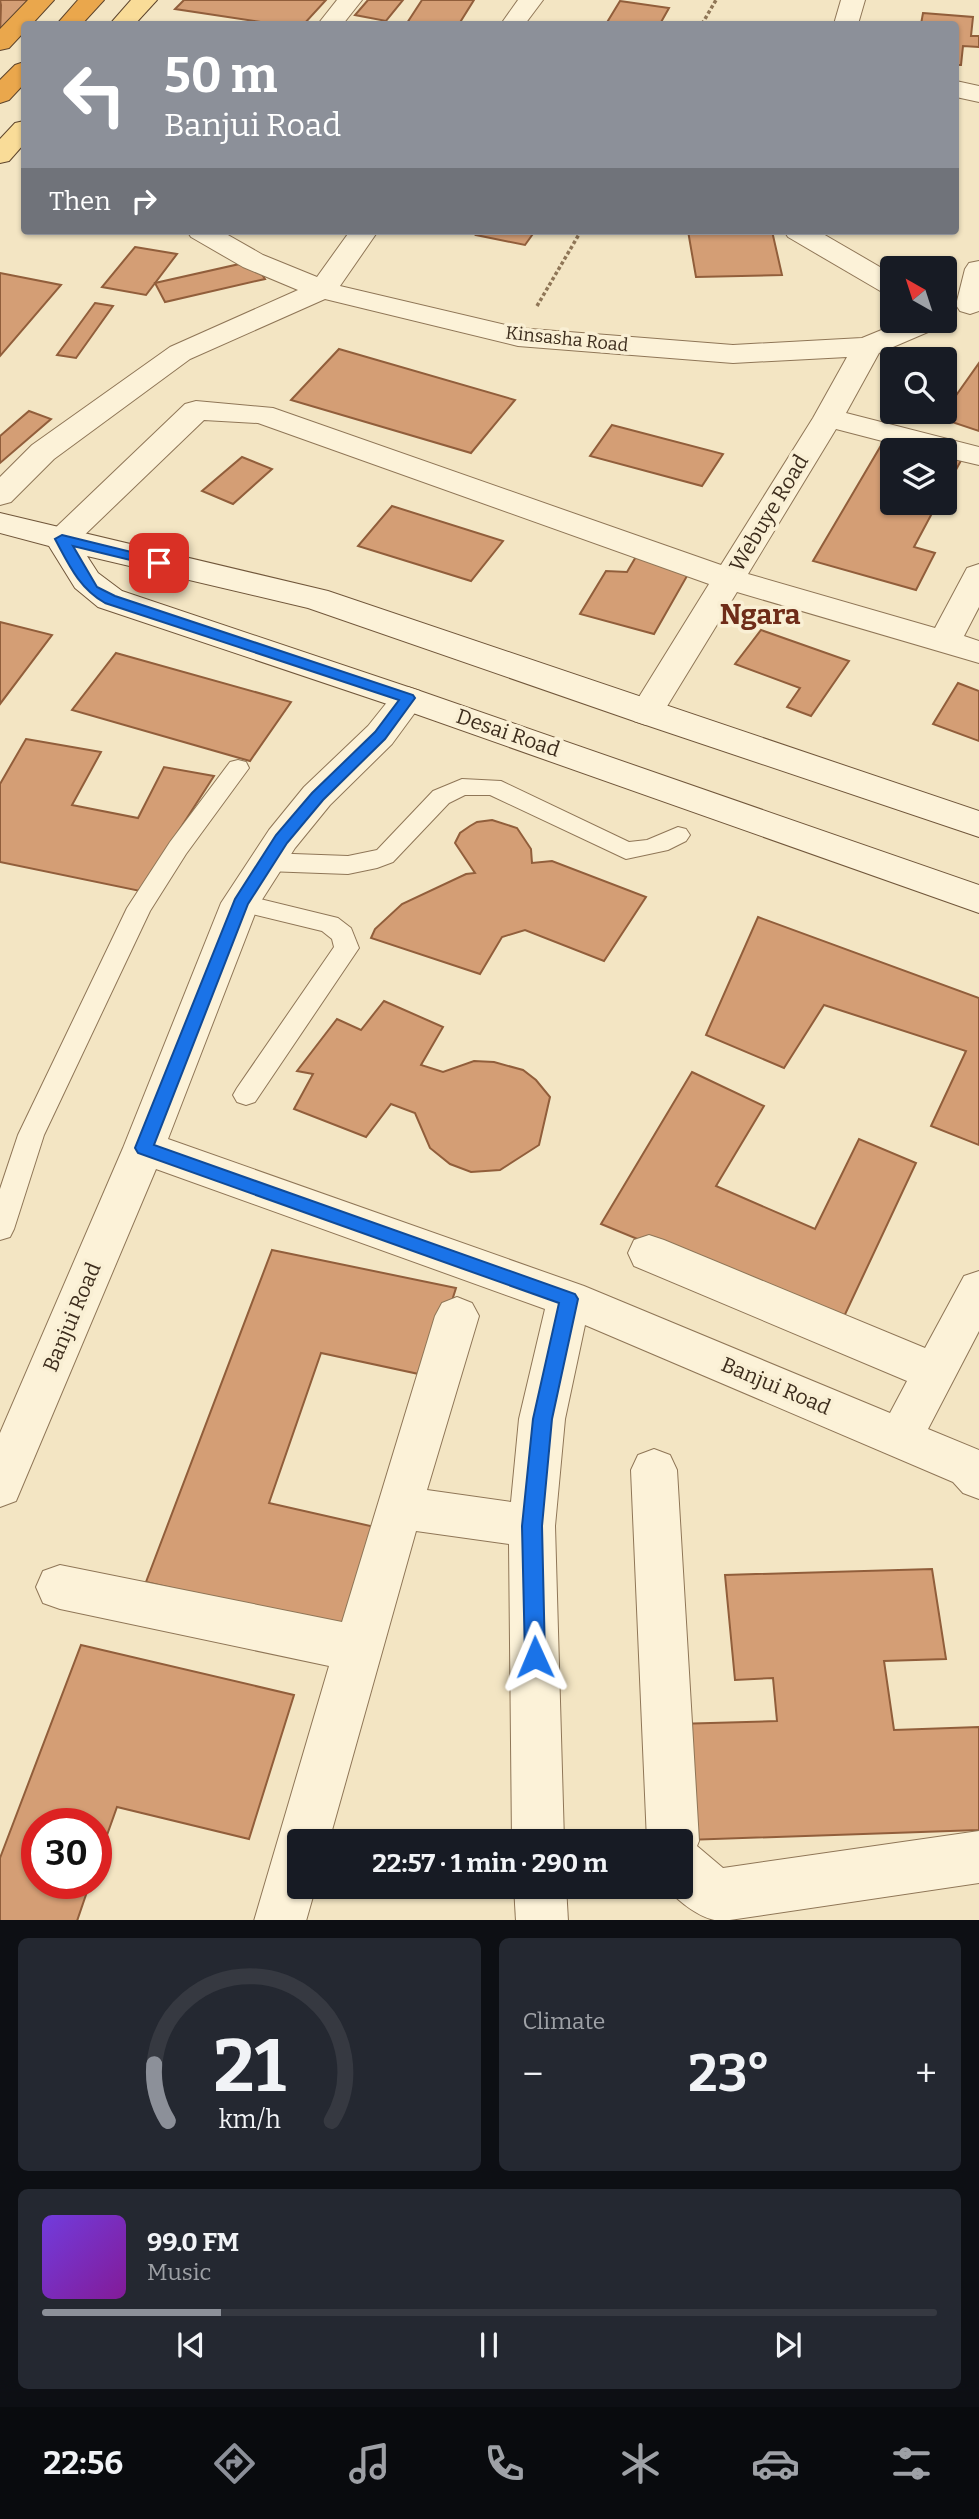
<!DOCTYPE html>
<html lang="en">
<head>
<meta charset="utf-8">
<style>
	:root { --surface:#171b24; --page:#242831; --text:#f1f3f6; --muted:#9ea1a6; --line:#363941; --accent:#8c9099 }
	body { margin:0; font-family:Bitter,serif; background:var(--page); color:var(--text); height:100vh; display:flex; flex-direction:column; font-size:26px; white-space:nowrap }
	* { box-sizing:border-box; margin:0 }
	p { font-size:23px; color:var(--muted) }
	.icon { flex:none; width:38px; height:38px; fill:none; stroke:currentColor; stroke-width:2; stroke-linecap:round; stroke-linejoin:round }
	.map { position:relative; height:1920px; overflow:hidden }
	.drawer { display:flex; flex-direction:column; gap:18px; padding:18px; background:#0d0f14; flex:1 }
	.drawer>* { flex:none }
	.hud { position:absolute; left:21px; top:21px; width:938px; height:214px; border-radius:7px; box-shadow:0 2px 5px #0004; background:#8c9099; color:#fff; overflow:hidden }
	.needle { width:46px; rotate:321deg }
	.fabs { position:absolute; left:880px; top:256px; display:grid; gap:14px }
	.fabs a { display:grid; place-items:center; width:77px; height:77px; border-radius:7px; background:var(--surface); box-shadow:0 2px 5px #0004; font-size:35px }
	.speed { position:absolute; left:21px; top:1808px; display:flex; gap:14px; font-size:35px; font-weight:700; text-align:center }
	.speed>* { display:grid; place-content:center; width:91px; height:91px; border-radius:50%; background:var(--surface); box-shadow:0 2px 5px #0004; line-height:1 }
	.speed .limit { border:10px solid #d22; background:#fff; color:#111 }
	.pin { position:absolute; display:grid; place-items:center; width:60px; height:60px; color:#fff; margin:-30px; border-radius:14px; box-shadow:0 4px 10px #0006 }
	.me { position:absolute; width:77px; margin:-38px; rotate:359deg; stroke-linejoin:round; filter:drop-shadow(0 0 5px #0008) }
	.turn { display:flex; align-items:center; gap:24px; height:147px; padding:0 28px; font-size:32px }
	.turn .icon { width:91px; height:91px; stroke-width:2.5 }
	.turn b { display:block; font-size:49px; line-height:60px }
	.then { display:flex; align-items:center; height:66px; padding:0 28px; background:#0003; gap:14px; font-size:26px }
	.big { font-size:52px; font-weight:700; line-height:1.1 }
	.drawer .tile { flex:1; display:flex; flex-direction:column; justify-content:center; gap:10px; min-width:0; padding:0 24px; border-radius:10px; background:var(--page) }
	.drawer .dial { align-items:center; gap:0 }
	.dial svg { height:182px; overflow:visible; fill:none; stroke:var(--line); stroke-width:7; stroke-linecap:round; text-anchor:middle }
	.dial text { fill:var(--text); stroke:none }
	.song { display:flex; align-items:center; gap:21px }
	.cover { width:84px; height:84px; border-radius:10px; background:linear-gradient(135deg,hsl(260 70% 55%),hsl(290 70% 35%)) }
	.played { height:7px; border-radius:4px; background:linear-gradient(90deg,var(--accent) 20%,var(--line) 20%) }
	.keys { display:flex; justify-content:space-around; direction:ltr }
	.heat { display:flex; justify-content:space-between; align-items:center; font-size:38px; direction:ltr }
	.drawer .tiles { flex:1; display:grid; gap:18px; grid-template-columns:1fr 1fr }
	.tile:last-child { grid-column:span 2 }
	.trip { position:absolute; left:287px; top:1829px; width:406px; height:70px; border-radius:7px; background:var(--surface); box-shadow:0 2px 5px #0004; font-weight:700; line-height:70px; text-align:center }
	.menu { display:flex; height:112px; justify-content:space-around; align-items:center; background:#090b0e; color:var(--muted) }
	.menu .icon { width:49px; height:49px }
	.menu .current { color:var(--accent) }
	.menu b { font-size:32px; color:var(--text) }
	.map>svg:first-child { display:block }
	.building { fill:#d49e75; stroke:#915e3b; stroke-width:2 }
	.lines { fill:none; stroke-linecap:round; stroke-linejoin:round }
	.lane-casing { stroke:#8f7657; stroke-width:2 }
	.street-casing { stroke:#8f7657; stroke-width:2 }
	.secondary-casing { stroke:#71573b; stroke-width:2 }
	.primary-casing { stroke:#5d442c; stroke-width:2 }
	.highway-casing { stroke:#5d442c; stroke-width:2 }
	.path { stroke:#8f7657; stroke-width:3.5; stroke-dasharray:3.5 2.5; stroke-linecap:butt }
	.lane { fill:#fcf2d8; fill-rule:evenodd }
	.street { fill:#fcf2d8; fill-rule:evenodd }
	.secondary { fill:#fcf2d8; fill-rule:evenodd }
	.primary { fill:#f9dc98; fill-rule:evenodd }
	.highway { fill:#eaa74c; fill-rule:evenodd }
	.route { fill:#1a73e8; stroke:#114b97; stroke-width:2 }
	.labels { text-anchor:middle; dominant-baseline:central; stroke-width:7; stroke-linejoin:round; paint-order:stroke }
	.far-street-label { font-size:18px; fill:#3d2d1d; stroke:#f9efd4 }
	.street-label { font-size:21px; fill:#3d2d1d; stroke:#f9efd4 }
	.district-label { font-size:28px; font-weight:bold; fill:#6f2c18; stroke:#f9efd4 }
</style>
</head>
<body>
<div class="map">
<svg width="979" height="1921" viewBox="0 0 979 1921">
	<rect width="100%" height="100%" fill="#f3e5c3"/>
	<g class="building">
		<path d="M0 0H29L0 36 1 5Z"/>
		<path d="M184 0H326L304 24H274L175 9Z"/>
		<path d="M368 0H403L386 21 355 15Z"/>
		<path d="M422 0H474L459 24 407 23Z"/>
		<path d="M620 1 669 8 660 24H606Z"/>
		<path d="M923 13 973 17 971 36H979V47L963 46 961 65H956V24H921Z"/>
		<path d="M479 231H535L525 245 476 235Z"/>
		<path d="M688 231H772L782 275 696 277Z"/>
		<path d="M135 247 177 254 146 295 102 287Z"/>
		<path d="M253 261 265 279 165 302 155 283Z"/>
		<path d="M0 273 61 285 0 356Z"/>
		<path d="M95 303 113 306 76 358 57 355Z"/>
		<path d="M339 349 515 400 471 453 291 400Z"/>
		<path d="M979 363V431L940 418 945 411Z"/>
		<path d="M29 411 51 419 0 463V436Z"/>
		<path d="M612 425 723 454 702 486 590 456Z"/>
		<path d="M886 437 936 450H892V502H938L914 547 935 553 916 590 813 561Z"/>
		<path d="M945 452 963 457 945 490Z"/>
		<path d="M242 457 272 469 233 504 202 491Z"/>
		<path d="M392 506 503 541 471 581 358 546Z"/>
		<path d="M637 555 691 569 654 634 580 614 606 571 627 572Z"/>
		<path d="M0 622 52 635 0 704Z"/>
		<path d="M761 630 849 661 811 716 787 707 800 688 735 664Z"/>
		<path d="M116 653 291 702 250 761 72 710Z"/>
		<path d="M958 683 979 691V741L933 724Z"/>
		<path d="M26 739 101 752 72 805 138 818 164 767 214 776 140 891 0 862V784Z"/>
		<path d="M492 820 517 828 531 849 532 863 552 861 646 897 604 961 525 930 502 937 480 974 371 938 375 929 402 904 466 874 475 873 455 843 460 833 470 826 477 822Z"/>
		<path d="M758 917 979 998V1145L931 1126 966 1051 824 1005 784 1068 706 1035Z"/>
		<path d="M384 1001 443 1027 421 1065 443 1072 474 1061 494 1062 523 1070 536 1080 550 1097 539 1145 500 1170 471 1172 450 1164 430 1148 415 1113 391 1104 366 1137 294 1109 313 1074 297 1071 337 1019 361 1030Z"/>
		<path d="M692 1072 764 1106 716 1186 815 1229 859 1139 916 1163 841 1323 601 1224Z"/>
		<path d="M272 1250 456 1288 428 1376 321 1353 269 1503 388 1530 357 1632 146 1582Z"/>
		<path d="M932 1569 946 1659 884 1661 894 1730 979 1727V1830L686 1840 676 1724 777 1721 773 1678 735 1680 725 1575Z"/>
		<path d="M81 1645 294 1695 249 1839 117 1807 96 1866V1824H37V1883H90L77 1921H0V1858Z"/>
	</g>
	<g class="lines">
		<defs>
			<g id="lane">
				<path d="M238 760 246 762 249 768 186 854 150 911 44 1135 14 1229 10 1237 0 1240V1189L18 1135 127 908 170 842 230 762Z"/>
				<path d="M462 779 501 781 629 842 647 840 678 827 686 829 690 835 686 841 668 850 626 859 490 795H465L449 803 393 862 377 868 348 874 266 871 258 868 254 862 258 856 266 853 348 856 377 850 433 791Z"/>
				<path d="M240 894 338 918 351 928 359 948 255 1102 246 1105 237 1102 233 1095 237 1088 334 947 332 939 322 931 232 909 228 903 232 897Z"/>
			</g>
			<g id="street">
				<path d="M337 0H362L343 24H318Z"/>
				<path d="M518 0H543L525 24H501Z"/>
				<path d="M841 0H865L858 24H834Z"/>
				<path d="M956 81 979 86V102L956 97Z"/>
				<path d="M187 231H221L263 255 317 277 350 231H378L340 286 518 328 733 345 862 338 906 320H945V318L947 320 942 326 879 353 846 413 979 447V465L945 457V450H917L836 429 748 574 935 628 967 568 979 564V607L964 636 979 641V663L737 592 658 721 646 725 634 721 629 713 709 584 258 423 204 420 73 546 62 549 51 546 46 539 51 532 185 404 196 401 273 408 721 565 813 418 847 357 733 363 518 346 325 299 190 359 54 459 11 502 0 505V477L32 445 170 347 298 290 243 267 191 237Z"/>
				<path d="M784 231H818L892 274V294L882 292 788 237Z"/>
				<path d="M979 261V311L970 314 960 311 956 305 965 269 969 263Z"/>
				<path d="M408 687 420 691 425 699 392 744 330 805 295 848 258 906 168 1139 584 1286 890 1413 907 1381 634 1266 628 1253 634 1240 649 1235 664 1240 925 1348 964 1276 979 1271V1331L928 1429 979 1450V1499L963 1493 953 1482 585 1325 565 1419 555 1526 564 1841H512L509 1544 416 1531 329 1841H299V1886H316L306 1921H254L329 1666 60 1609 43 1603 36 1587 43 1571 60 1565 342 1622 435 1316 442 1303 457 1297 472 1303 479 1316 427 1490 511 1502 519 1419 545 1309 156 1169 16 1501 0 1507V1433L123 1148 221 903 269 830 304 787 368 726 396 691Z"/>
				<path d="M654 1449 670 1455 677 1470 699 1841 697 1846 723 1868 979 1831V1883L723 1921C702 1921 679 1902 665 1886H681V1841H647L631 1470 638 1455Z"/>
				<path d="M514 1886H566L568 1921H516Z"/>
			</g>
			<path id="secondary" d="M0 513 328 591 979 811V837L634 721 308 608 87 556 98 573 122 591 420 691 979 885V913L396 707 98 607 75 588 49 546 0 533Z"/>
			<g id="primary">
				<path d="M131 0H157L135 24H110Z"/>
				<path d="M24 121V144L9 161 0 163V139L15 123Z"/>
			</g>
			<g id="highway">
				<path d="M28 0H54L32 24H24V32L9 48 0 50V29Z"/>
				<path d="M78 0H104L82 24H57Z"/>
				<path d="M24 62V84L9 100 0 103V80L15 65Z"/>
			</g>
		</defs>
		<use href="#lane" class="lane-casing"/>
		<use href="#street" class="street-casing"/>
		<use href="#secondary" class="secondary-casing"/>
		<use href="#primary" class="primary-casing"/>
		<use href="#highway" class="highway-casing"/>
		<g class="path">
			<path d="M702 24 716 0"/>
			<path d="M537 306 581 231"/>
		</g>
		<use href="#lane" class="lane"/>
		<use href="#street" class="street"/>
		<use href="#secondary" class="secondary"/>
		<use href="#primary" class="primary"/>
		<use href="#highway" class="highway"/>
	</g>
	<path class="route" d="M62 535 164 560V566L159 567 73 546 97 587 115 596 413 695 415 698 385 739 323 800 287 843 248 904 154 1145 575 1294 578 1299 552 1419 542 1526 545 1657 542 1664 535 1667 527 1664 525 1657 522 1526 533 1419 559 1303 138 1153 135 1148 235 899 276 835 312 793 375 732 399 700 105 603C79 588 69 565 55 539Z"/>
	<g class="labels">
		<g class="far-street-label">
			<text transform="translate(567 339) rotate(6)">Kinsasha Road</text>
		</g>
		<g class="street-label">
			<text transform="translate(769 513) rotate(-59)">Webuye Road</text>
			<text transform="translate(508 733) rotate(19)">Desai Road</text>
			<text transform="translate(72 1317) rotate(-67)">Banjui Road</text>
			<text transform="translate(776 1386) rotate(23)">Banjui Road</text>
		</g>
		<g class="district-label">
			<text x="760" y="614">Ngara</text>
		</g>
	</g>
</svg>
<div class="fabs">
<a><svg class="needle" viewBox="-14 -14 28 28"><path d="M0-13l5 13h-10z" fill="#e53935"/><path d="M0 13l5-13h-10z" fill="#9ea1a6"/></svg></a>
<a><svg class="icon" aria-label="search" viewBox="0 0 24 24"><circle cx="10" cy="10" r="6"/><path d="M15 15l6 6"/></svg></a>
<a><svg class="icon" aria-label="layers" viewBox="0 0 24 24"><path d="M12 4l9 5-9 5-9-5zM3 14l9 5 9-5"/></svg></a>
</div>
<div class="speed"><div class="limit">30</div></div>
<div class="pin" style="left:159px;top:563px;background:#d93025"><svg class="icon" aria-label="arrive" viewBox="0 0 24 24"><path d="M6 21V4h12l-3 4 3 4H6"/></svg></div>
<svg class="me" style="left:535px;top:1657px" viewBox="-20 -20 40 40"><path d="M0-17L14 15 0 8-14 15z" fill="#1a73e8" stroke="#fff" stroke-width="4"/></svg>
<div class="trip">22:57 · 1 min · 290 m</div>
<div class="hud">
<div class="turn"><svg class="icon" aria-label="left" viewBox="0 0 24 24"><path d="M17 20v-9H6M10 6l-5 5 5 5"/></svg><div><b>50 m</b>Banjui Road</div></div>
<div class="then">Then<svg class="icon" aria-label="right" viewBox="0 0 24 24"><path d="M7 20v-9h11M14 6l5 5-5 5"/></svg></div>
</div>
</div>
<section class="drawer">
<div class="tiles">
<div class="tile dial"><svg viewBox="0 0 100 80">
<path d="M14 69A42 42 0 1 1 86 69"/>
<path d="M14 69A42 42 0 0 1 8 44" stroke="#8c9099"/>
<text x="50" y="56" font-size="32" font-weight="700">21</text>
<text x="50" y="72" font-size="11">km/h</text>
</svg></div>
<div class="tile"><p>Climate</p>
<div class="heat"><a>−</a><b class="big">23°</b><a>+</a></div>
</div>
<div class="tile">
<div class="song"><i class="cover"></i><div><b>99.0 FM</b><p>Music</p></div></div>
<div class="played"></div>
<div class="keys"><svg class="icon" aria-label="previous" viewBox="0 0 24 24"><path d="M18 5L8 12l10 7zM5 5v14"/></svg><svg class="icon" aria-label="pause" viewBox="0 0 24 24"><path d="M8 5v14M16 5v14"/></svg><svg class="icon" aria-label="next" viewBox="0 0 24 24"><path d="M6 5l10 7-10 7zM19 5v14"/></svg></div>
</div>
</div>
</section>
<nav class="menu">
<b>22:56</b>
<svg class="icon current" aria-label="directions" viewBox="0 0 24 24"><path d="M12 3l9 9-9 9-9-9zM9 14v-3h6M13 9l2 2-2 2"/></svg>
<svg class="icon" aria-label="music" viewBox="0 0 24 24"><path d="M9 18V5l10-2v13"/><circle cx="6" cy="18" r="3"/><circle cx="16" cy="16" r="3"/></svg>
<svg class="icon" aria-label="phone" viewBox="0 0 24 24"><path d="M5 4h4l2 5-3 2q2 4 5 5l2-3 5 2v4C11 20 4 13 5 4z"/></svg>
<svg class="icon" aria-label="climate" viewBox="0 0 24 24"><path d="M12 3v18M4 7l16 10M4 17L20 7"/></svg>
<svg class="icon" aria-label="car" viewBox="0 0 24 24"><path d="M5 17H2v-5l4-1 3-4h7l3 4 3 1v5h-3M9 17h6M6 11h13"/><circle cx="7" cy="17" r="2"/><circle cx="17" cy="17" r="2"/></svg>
<svg class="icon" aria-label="filters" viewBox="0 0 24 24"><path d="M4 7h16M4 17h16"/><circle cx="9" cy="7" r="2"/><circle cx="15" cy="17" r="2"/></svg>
</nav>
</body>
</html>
